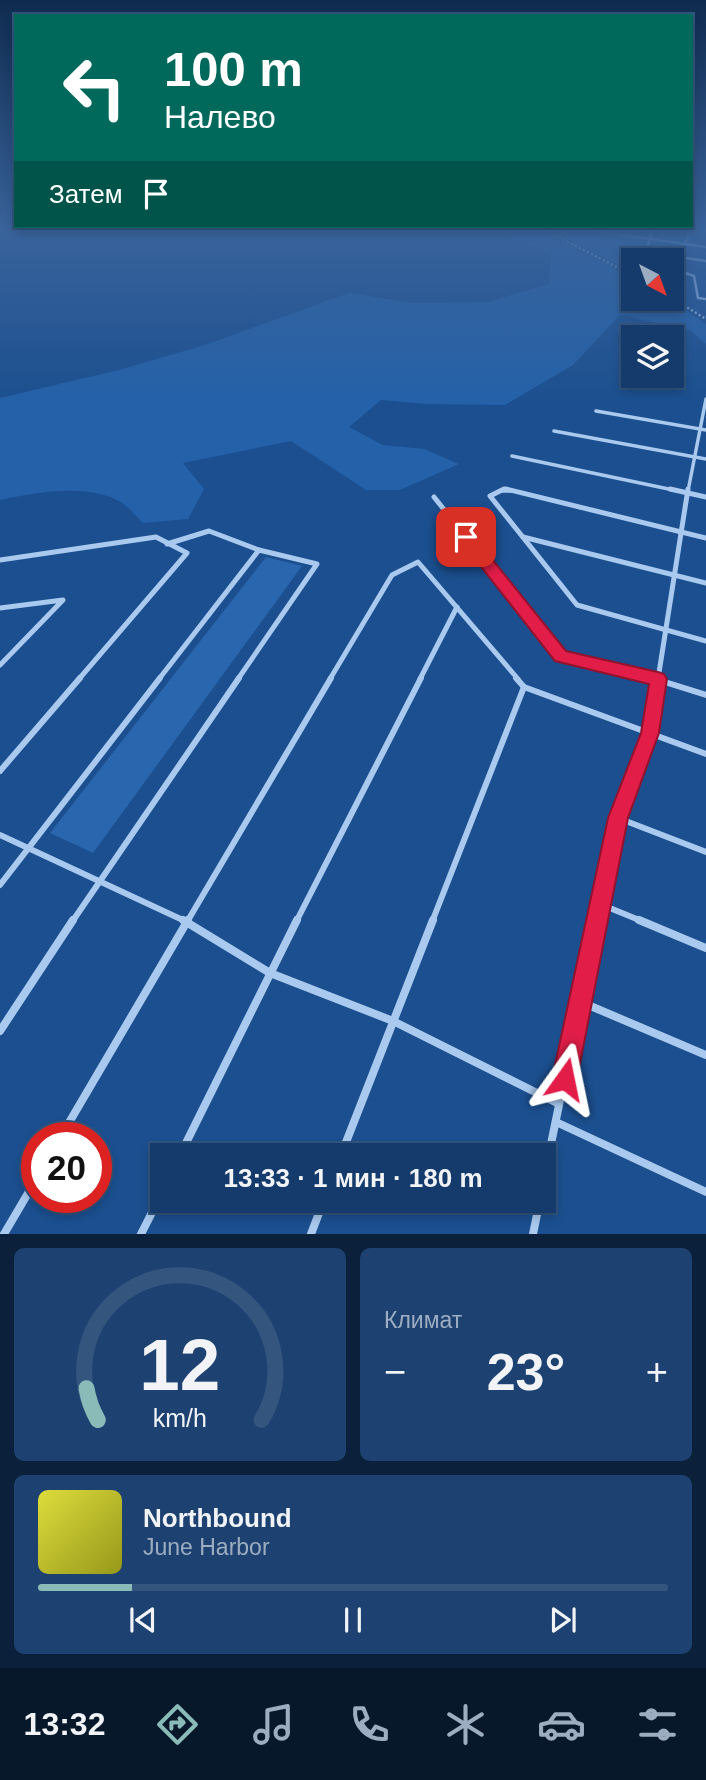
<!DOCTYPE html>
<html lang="ru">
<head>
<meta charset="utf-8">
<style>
	:root { --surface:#143b6b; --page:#1d4271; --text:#f1f3f6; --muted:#9dadc1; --line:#33557e; --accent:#8bbbb9 }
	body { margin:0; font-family:Helvetica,sans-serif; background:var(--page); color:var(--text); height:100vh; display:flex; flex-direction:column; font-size:26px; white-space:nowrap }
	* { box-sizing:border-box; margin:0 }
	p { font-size:23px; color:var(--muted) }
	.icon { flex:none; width:38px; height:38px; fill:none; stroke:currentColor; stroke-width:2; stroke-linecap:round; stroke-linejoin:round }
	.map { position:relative; height:1234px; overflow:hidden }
	.sheet { display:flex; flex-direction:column; gap:14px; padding:14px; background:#0b203b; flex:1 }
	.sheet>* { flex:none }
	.top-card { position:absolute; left:14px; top:14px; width:679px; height:214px; border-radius:0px; box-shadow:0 4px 10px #0003,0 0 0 2px var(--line); background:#00695c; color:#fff; overflow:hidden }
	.needle { width:46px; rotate:139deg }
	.tools { position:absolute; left:621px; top:248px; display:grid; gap:14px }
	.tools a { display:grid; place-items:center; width:63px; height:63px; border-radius:0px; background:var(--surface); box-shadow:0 4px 10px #0003,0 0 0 2px var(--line); font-size:35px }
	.speed { position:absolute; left:21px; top:1122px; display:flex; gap:14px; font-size:35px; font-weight:700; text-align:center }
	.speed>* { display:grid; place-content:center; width:91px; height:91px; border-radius:50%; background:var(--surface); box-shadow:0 4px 10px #0003,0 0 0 2px var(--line); line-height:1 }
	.speed .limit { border:10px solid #d22; background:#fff; color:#111 }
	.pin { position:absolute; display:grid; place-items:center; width:60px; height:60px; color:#fff; margin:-30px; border-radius:14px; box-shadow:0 4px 10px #0006 }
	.me { position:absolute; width:77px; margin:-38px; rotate:12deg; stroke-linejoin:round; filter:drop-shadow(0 0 5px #0008) }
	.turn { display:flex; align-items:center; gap:24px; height:147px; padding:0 35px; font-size:32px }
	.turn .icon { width:91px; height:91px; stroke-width:2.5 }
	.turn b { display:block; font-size:49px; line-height:60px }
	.then { display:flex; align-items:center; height:66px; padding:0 35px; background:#0003; gap:14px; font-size:26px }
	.big { font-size:52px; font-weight:700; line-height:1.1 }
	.sheet .widget { flex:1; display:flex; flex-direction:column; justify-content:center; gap:10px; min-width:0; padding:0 24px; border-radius:10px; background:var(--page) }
	.sheet .dial { align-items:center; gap:0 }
	.dial svg { height:182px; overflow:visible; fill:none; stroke:var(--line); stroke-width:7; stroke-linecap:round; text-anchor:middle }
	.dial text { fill:var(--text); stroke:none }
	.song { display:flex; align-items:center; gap:21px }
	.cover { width:84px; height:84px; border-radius:10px; background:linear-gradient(135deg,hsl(60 70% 55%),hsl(60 70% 35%)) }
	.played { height:7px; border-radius:4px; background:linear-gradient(90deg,var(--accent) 15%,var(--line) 15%) }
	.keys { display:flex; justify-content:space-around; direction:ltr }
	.heat { display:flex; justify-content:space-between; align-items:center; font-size:38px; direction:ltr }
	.sheet .tiles { flex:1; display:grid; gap:14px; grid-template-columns:1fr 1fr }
	.widget:last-child { grid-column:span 2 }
	.trip { position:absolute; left:150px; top:1143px; width:406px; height:70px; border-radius:0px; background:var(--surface); box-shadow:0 4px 10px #0003,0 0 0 2px var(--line); font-weight:700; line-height:70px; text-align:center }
	.tabs { display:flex; height:112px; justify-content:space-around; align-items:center; background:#08182b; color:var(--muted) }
	.tabs .icon { width:49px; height:49px }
	.tabs .current { color:var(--accent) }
	.tabs b { font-size:32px; color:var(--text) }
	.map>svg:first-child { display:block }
	.green { fill:#2461a8 }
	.building { fill:#2a66ad }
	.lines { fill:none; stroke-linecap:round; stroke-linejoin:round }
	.path { stroke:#a9c9ee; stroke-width:2.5; stroke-dasharray:2 2.5; stroke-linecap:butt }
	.lane-far4 { stroke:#a9c9ee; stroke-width:2.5 }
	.lane-far3 { stroke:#a9c9ee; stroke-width:3.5 }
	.lane-far2 { stroke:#a9c9ee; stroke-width:5 }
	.lane-far1 { stroke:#a9c9ee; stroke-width:6 }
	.lane { stroke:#a9c9ee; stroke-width:8 }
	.route { fill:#e11d48; stroke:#92132f; stroke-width:2 }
</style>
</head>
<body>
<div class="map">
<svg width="706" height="1234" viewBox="0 0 706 1234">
	<rect width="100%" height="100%" fill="#1b4f8f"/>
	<g class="green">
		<path d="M501 231H542L633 278 634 299H669L706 324V344L690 330 620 315 573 365 505 405 427 404 381 400 349 427 383 445 424 449 459 464 400 490H366L291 441 183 463 204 489 188 519 143 523C136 516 128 506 119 501 85 483 35 493 0 500V398L119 370 205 345 349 293 412 303 488 302 549 284 551 257Z"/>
		<path d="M553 231 621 240 622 250 640 261H634L633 273Z"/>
	</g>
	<path class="building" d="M266 557 302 566 93 853 50 833Z"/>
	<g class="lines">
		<g class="path">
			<path d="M547 231 634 276"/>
			<path d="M672 298 706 319"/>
		</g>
		<g class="lane-far4">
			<path d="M595 231 706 247"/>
			<path d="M652 231 646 252 706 261"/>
			<path d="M682 258 689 231"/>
			<path d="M677 270 694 276 698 298 706 299"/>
		</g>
		<g class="lane-far3">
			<path d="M596 411 706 430"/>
			<path d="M554 431 706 459"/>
			<path d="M512 456 678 491"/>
			<path d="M501 491H514"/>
			<path d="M688 491 706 399"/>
		</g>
		<g class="lane-far2">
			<path d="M504 489 490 496 577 605 706 641"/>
			<path d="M506 489 706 538"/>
			<path d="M670 489 706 497"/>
			<path d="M434 497 561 656 659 679"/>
			<path d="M523 537 706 583"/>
			<path d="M0 560 156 537 187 553 79 679"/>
			<path d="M0 608 63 600 0 665"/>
			<path d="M159 679 259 550 209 531 167 544"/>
			<path d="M238 679 317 564 259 550"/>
			<path d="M330 679 392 575 418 562 518 679"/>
			<path d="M420 679 457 607"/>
			<path d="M658 679 688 489"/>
		</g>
		<g class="lane-far1">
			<path d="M516 678 524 687 706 754"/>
			<path d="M652 678 706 695"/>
			<path d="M0 771 80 678"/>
			<path d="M618 818 706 852"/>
			<path d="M0 835 187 922"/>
			<path d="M0 885 160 678"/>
			<path d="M600 904 644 922"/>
			<path d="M72 922 239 678"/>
			<path d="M187 922 331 678"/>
			<path d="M296 922 421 678"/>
			<path d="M432 922 524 687"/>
			<path d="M597 922 618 818 650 733 658 678"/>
		</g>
		<g class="lane">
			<path d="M183 920 270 973 393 1021 559 1104"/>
			<path d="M639 920 706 948"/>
			<path d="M581 1002 706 1055"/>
			<path d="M0 1031 73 920"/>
			<path d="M556 1122 706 1192"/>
			<path d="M60 1138 188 920"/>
			<path d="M180 1155 297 920"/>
			<path d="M341 1155 433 920"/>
			<path d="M544 1178 597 920"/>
			<path d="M4 1234 37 1178"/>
			<path d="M141 1234 163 1191"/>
			<path d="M311 1234 324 1200"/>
			<path d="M533 1234 540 1200"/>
		</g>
	</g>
	<linearGradient id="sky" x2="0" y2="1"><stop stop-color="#0f2b4f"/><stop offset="0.57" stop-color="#39639b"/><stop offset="1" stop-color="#39639b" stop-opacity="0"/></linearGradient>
	<rect width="706" height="404" fill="url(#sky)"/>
	<path class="route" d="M466 532 471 533 566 651 658 672 664 674 667 679 659 733 628 818 577 1079 574 1088 565 1091 556 1088 552 1079 608 818 641 733 649 684 555 661 460 540 458 537Z"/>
</svg>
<div class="tools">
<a><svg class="needle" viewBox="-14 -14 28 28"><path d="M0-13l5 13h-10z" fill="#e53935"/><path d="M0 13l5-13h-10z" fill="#9dadc1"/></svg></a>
<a><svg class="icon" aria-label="layers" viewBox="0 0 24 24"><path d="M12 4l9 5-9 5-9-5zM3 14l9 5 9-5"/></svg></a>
</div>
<div class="speed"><div class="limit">20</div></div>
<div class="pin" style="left:466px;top:537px;background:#d93025"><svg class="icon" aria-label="arrive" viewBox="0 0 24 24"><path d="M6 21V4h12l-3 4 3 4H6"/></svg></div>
<svg class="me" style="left:565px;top:1079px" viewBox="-20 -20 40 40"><path d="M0-17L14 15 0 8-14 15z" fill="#e11d48" stroke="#fff" stroke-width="4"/></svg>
<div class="trip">13:33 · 1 мин · 180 m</div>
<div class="top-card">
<div class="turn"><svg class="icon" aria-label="left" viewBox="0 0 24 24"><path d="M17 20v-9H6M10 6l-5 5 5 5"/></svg><div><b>100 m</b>Налево</div></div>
<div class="then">Затем<svg class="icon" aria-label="arrive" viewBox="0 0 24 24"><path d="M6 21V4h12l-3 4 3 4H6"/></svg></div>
</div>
</div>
<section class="sheet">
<div class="tiles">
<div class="widget dial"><svg viewBox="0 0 100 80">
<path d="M14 69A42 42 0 1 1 86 69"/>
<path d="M14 69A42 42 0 0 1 9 55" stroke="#8bbbb9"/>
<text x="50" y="56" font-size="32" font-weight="700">12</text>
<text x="50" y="72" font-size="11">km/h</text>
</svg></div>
<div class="widget"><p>Климат</p>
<div class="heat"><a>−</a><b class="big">23°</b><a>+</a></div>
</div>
<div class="widget">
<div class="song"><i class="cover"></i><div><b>Northbound</b><p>June Harbor</p></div></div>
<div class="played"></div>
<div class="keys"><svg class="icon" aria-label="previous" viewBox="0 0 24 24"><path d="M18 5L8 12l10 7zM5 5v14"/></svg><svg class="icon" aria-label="pause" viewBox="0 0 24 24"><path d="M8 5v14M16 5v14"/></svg><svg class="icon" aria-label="next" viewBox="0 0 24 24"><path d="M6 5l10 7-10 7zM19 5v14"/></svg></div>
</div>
</div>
</section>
<nav class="tabs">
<b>13:32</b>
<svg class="icon current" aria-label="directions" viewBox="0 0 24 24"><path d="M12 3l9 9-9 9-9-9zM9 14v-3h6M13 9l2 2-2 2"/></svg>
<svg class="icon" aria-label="music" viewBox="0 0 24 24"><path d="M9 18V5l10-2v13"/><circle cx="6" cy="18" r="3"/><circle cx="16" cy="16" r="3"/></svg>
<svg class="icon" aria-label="phone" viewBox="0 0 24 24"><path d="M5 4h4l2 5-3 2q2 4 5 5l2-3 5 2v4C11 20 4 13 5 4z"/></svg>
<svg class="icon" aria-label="climate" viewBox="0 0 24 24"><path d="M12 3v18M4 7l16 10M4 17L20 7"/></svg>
<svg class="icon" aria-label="car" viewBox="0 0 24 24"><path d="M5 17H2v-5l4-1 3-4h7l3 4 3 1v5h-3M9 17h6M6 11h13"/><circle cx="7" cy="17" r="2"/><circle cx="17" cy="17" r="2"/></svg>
<svg class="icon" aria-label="filters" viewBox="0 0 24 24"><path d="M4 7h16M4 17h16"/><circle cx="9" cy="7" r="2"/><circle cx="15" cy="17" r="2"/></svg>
</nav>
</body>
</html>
